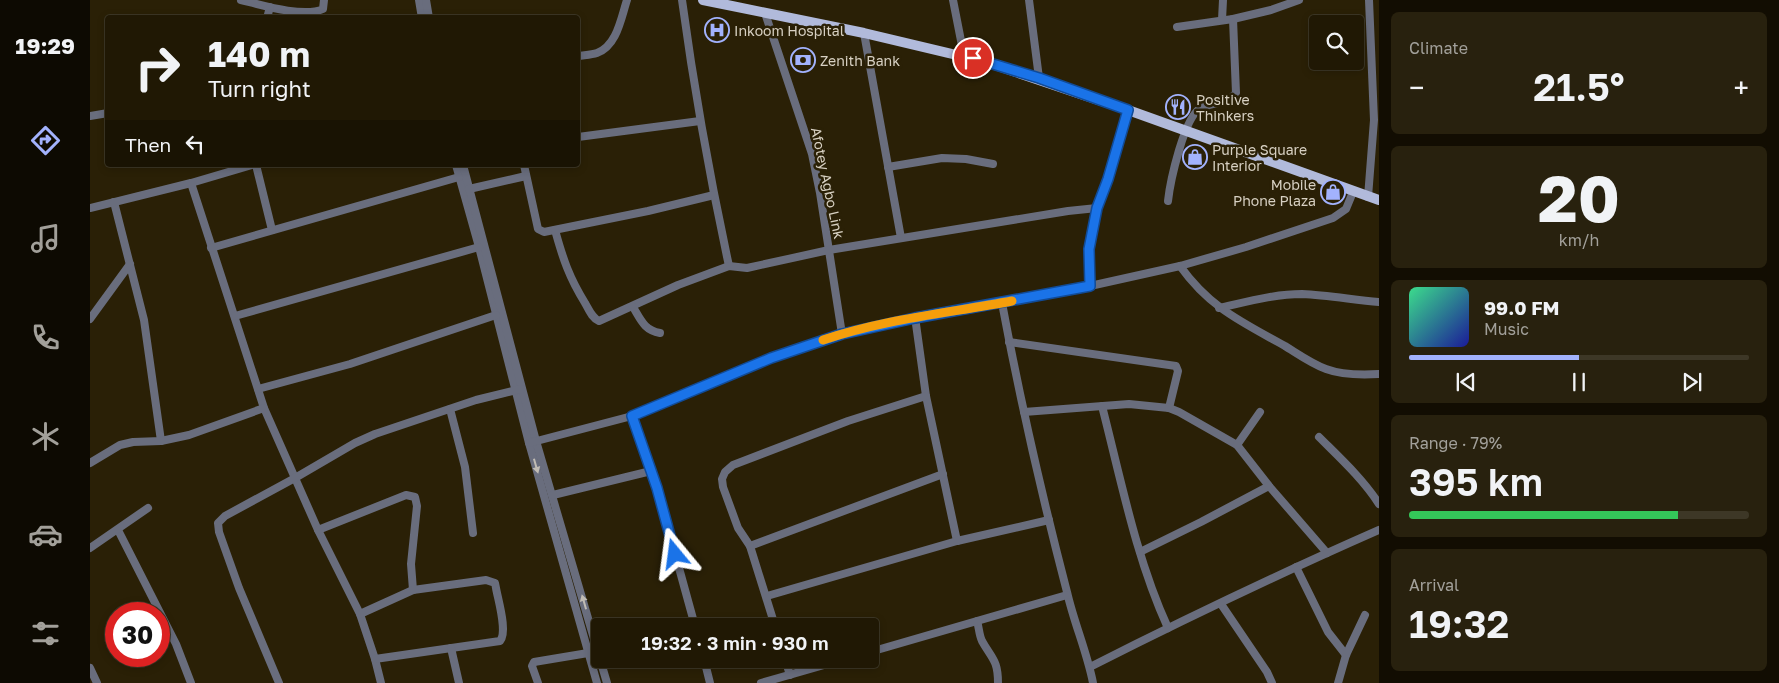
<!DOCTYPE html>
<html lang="en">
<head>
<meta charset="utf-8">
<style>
	:root { --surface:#201804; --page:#28210e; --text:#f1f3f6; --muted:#a2a09a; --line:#3d3726; --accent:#a2b2fd }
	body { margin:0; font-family:"Golos Text",sans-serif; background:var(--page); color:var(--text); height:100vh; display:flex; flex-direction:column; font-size:19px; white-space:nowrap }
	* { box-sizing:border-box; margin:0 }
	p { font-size:16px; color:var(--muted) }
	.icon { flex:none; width:28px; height:28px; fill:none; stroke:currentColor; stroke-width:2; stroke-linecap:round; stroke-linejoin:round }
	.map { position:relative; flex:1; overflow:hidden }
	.panel { display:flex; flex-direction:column; gap:12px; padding:12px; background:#120d02; width:400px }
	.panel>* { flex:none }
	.banner { position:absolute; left:15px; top:15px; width:475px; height:152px; border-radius:5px; box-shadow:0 2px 8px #0003,0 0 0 1px var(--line); background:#201804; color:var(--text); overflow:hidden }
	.controls { position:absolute; left:1219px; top:15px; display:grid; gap:10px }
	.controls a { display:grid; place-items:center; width:55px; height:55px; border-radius:5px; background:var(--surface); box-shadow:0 2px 8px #0003,0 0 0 1px var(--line); font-size:25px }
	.speed { position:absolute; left:15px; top:602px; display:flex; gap:10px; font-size:25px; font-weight:700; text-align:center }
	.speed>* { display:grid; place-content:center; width:65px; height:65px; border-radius:50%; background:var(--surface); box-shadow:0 2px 8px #0003,0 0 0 1px var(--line); line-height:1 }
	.speed .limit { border:8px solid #d22; background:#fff; color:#111 }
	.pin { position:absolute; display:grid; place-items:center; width:42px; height:42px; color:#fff; margin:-21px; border:2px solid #fff; border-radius:50%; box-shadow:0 1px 5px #0007 }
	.me { position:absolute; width:55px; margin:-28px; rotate:344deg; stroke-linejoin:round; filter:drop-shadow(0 0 4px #0008) }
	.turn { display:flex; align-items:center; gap:18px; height:105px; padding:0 20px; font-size:22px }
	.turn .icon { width:65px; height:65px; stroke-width:2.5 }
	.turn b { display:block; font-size:35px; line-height:42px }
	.then { display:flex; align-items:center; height:48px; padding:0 20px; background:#0003; gap:10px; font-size:19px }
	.big { font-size:38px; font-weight:600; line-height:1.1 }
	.panel .tile { flex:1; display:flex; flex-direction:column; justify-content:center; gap:8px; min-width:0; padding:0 18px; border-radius:8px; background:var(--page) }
	.panel .dial { align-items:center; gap:0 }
	.dial b { font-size:65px; line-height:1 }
	.song { display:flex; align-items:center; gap:15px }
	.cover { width:60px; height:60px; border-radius:8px; background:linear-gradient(135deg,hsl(150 70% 55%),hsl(240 70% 35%)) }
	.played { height:5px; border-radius:2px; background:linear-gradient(90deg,var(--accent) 50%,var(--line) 50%) }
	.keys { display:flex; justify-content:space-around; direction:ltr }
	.heat { display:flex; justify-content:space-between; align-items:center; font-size:28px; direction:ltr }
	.charge { height:8px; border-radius:4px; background:linear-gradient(90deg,#34c759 79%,var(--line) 0) }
	.trip { position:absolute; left:501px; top:618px; width:288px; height:50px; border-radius:5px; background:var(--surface); box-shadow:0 2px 8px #0003,0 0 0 1px var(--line); font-weight:600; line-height:50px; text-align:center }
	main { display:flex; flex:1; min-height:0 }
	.menu { display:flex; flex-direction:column; width:90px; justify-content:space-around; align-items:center; background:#0d0a02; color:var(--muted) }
	.menu .icon { width:35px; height:35px }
	.menu .current { color:var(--accent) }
	.menu b { font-size:22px; color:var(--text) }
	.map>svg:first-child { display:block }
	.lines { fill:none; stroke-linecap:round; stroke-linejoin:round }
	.minor { stroke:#696d7d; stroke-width:8 }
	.major { stroke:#b1badb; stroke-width:10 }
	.oneway { fill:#c1bcb4 }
	.route-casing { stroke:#114b97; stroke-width:12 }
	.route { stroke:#1a73e8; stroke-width:9 }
	.slow { stroke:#f59e0b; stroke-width:9 }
	.labels { text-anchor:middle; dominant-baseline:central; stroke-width:5; stroke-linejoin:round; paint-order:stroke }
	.poi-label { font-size:14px; fill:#d7d0c2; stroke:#2a2006; text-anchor:start }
	.street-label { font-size:14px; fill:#d7d0c2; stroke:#2a2006 }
</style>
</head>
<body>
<main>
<nav class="menu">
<b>19:29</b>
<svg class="icon current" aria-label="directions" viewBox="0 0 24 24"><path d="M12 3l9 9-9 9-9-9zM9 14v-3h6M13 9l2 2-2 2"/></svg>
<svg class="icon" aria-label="music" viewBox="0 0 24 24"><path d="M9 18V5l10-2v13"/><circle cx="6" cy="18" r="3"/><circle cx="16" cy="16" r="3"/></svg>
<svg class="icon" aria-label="phone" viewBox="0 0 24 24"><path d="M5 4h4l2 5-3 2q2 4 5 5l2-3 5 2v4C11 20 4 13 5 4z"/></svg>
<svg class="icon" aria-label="climate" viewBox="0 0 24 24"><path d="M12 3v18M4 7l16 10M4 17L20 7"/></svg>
<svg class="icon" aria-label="car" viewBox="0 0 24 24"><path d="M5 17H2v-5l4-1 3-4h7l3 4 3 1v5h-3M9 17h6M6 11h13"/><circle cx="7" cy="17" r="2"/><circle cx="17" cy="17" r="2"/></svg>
<svg class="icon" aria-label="filters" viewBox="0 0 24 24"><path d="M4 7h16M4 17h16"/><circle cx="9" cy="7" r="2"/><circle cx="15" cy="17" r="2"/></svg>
</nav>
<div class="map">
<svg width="1289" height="683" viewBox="0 0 1289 683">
	<rect width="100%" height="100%" fill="#2a2006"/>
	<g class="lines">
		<g class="minor">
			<path d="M151 0C171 5 214 18 233 9L234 0"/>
			<path d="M329 0 332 18"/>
			<path d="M336 0 339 18"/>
			<path d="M592 0C604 89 620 178 639 266"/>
			<path d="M863 0 874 56"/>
			<path d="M939 0 949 78"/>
			<path d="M675 13 722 154 730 193 752 334"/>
			<path d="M177 18 180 7"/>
			<path d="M1132 20 1133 0"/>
			<path d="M1087 27 1143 19 1181 10 1209 0"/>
			<path d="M774 33 811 238"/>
			<path d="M488 56C494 55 501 55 507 53 527 46 531 18 537 0"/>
			<path d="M0 116 18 113"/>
			<path d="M488 137 610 121"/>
			<path d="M166 165 182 230"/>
			<path d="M366 165 389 247 439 443 507 683"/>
			<path d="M373 165 446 441 517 683"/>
			<path d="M434 165 448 229 454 232 558 211 624 195"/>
			<path d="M798 167 852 158 876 159 903 164"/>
			<path d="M101 183 174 408 228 530 270 614 285 659 291 683"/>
			<path d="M379 189 436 176"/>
			<path d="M1278 197 1284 120 1279 0"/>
			<path d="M1078 201C1080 183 1094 116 1111 108 1121 103 1139 103 1146 93L1143 19"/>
			<path d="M24 202 54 320 71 441"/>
			<path d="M0 208 101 183 162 165"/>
			<path d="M465 230C473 259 479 277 495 303 499 310 502 318 509 321L588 285 639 266 657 268 739 250 978 211 1007 208"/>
			<path d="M121 248 369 177"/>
			<path d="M1090 266C1120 308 1152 322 1195 346 1208 354 1222 364 1236 369 1252 375 1272 375 1289 374"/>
			<path d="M1000 286 999 249 1007 208 1018 179 1038 110"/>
			<path d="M912 303C930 400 952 496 977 592 984 623 997 652 1003 683"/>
			<path d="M543 307C551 320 554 330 570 333"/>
			<path d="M1129 308C1156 302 1184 294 1212 294 1238 295 1264 300 1289 302"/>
			<path d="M145 316 389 247"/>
			<path d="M825 317 836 396 867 541"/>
			<path d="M0 319 40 264"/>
			<path d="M919 342 1086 366 1088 371 1079 408"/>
			<path d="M168 389 260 364 406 315"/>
			<path d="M1012 406C1031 480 1046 558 1078 628"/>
			<path d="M360 409 375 467 383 533"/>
			<path d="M934 412 1039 404 1079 408 1089 412 1147 445 1179 486 1237 553"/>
			<path d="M542 416 567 488 605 626"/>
			<path d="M1229 437C1250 458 1273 479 1289 504"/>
			<path d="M439 443 542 416 681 358 752 334 825 317 1000 286 1090 266 1156 247 1243 218 1256 209 1263 192"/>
			<path d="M1147 445 1170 412"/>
			<path d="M0 463 30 445 43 442 71 441 99 435 174 408"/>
			<path d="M463 495 561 471"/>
			<path d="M28 530 86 644 101 683"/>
			<path d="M228 530 316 495 325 497 327 506 321 564 323 590"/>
			<path d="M660 546 853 474"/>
			<path d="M0 548 58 508"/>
			<path d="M1050 552 1111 522 1179 486"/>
			<path d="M1206 567 1238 632 1256 655"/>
			<path d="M677 596 867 541 959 520"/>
			<path d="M1131 604 1177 672 1182 683"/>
			<path d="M270 614 323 590 396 580 405 583 406 588C408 600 418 632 410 641L285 659"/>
			<path d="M887 621C889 627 889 635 892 641 902 659 908 660 908 683"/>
			<path d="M685 626 660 546 648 528 633 487 632 479 635 472 643 465 758 421 836 396"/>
			<path d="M361 648 369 683"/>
			<path d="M780 652 977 595"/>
			<path d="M614 659 620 683"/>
			<path d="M695 659 700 675"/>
			<path d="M1000 667C1095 619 1191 573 1289 530"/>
			<path d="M0 668 7 683"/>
			<path d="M189 683 149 588 129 532 128 523 135 516 205 478 265 443 285 434 386 400 431 389"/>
			<path d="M448 683 442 666 444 662 498 653"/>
			<path d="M671 683 755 659"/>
			<path d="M1248 683 1256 655 1275 615"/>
		</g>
		<path class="major" d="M613 0 774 33 896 62 1038 110 1289 200"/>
	</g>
	<defs><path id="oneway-solid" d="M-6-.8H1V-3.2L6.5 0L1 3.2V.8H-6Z" transform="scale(1.25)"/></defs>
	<g class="oneway">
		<use href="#oneway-solid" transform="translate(446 466) rotate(74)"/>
		<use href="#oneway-solid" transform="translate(494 602) rotate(-106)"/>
	</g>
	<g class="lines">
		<defs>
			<path id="route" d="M585 554 567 488 542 416 681 358 752 334 825 318 1000 286 999 249 1007 208 1018 179 1038 110 949 78 883 58"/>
		</defs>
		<use href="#route" class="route-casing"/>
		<use href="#route" class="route"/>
		<path class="slow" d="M733 340C794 319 859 313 922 301"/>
	</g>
	<defs>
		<symbol id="hospital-ring" viewBox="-11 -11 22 22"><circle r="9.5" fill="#2a2006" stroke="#a2b2fd" stroke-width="1.5"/><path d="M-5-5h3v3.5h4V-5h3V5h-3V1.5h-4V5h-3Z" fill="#a2b2fd"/></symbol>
		<symbol id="bank-ring" viewBox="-11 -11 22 22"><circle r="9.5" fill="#2a2006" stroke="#a2b2fd" stroke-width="1.5"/><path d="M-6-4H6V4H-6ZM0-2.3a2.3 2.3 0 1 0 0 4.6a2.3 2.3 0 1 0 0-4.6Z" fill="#a2b2fd"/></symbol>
		<symbol id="restaurant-ring" viewBox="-11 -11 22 22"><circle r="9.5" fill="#2a2006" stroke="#a2b2fd" stroke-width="1.5"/><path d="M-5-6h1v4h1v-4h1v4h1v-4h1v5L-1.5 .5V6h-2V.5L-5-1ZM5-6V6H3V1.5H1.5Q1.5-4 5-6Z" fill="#a2b2fd"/></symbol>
		<symbol id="shop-ring" viewBox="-11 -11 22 22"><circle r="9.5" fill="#2a2006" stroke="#a2b2fd" stroke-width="1.5"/><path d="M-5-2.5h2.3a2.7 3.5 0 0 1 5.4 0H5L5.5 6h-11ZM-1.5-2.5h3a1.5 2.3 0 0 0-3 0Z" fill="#a2b2fd"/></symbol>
	</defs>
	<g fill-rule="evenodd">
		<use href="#hospital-ring" x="613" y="16" width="28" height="28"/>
		<use href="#bank-ring" x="699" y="46" width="28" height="28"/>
		<use href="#restaurant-ring" x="1074" y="93" width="28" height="28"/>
		<use href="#shop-ring" x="1091" y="143" width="28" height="28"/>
		<use href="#shop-ring" x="1229" y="178" width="28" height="28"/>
	</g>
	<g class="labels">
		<g class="poi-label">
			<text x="644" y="30">Inkoom Hospital</text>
			<text x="730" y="60">Zenith Bank</text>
			<text x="1106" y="99">Positive<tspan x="1106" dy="16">Thinkers</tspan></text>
			<text x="1122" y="149">Purple Square<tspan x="1122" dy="16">Interior</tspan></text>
			<text x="1226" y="184" text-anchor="end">Mobile<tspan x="1226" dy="16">Phone Plaza</tspan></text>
		</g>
		<g class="street-label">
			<text transform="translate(738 183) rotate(78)">Afotey Agbo Link</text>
		</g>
	</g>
</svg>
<div class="controls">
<a><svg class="icon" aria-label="search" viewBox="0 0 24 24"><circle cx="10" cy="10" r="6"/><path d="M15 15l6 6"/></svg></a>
</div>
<div class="speed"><div class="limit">30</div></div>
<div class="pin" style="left:883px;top:58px;background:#d93025"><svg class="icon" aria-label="arrive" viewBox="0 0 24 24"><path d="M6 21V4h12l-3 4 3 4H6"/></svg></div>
<svg class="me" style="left:585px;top:554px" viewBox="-20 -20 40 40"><path d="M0-17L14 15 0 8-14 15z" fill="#1a73e8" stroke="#fff" stroke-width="4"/></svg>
<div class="trip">19:32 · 3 min · 930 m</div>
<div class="banner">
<div class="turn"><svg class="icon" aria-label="right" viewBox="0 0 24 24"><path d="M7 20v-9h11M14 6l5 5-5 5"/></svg><div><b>140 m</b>Turn right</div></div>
<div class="then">Then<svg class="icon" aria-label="left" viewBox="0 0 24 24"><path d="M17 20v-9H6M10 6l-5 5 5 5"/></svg></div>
</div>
</div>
<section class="panel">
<div class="tile"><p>Climate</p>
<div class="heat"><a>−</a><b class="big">21.5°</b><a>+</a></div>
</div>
<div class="tile dial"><b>20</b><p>km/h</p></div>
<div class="tile">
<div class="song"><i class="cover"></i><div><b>99.0 FM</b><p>Music</p></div></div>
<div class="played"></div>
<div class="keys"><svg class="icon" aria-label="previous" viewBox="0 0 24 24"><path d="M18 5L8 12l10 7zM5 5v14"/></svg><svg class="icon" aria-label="pause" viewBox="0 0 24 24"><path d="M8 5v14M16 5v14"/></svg><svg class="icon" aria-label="next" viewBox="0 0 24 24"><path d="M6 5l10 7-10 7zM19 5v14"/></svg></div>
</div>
<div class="tile"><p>Range · 79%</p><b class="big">395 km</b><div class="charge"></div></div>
<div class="tile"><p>Arrival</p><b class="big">19:32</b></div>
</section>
</main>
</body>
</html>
